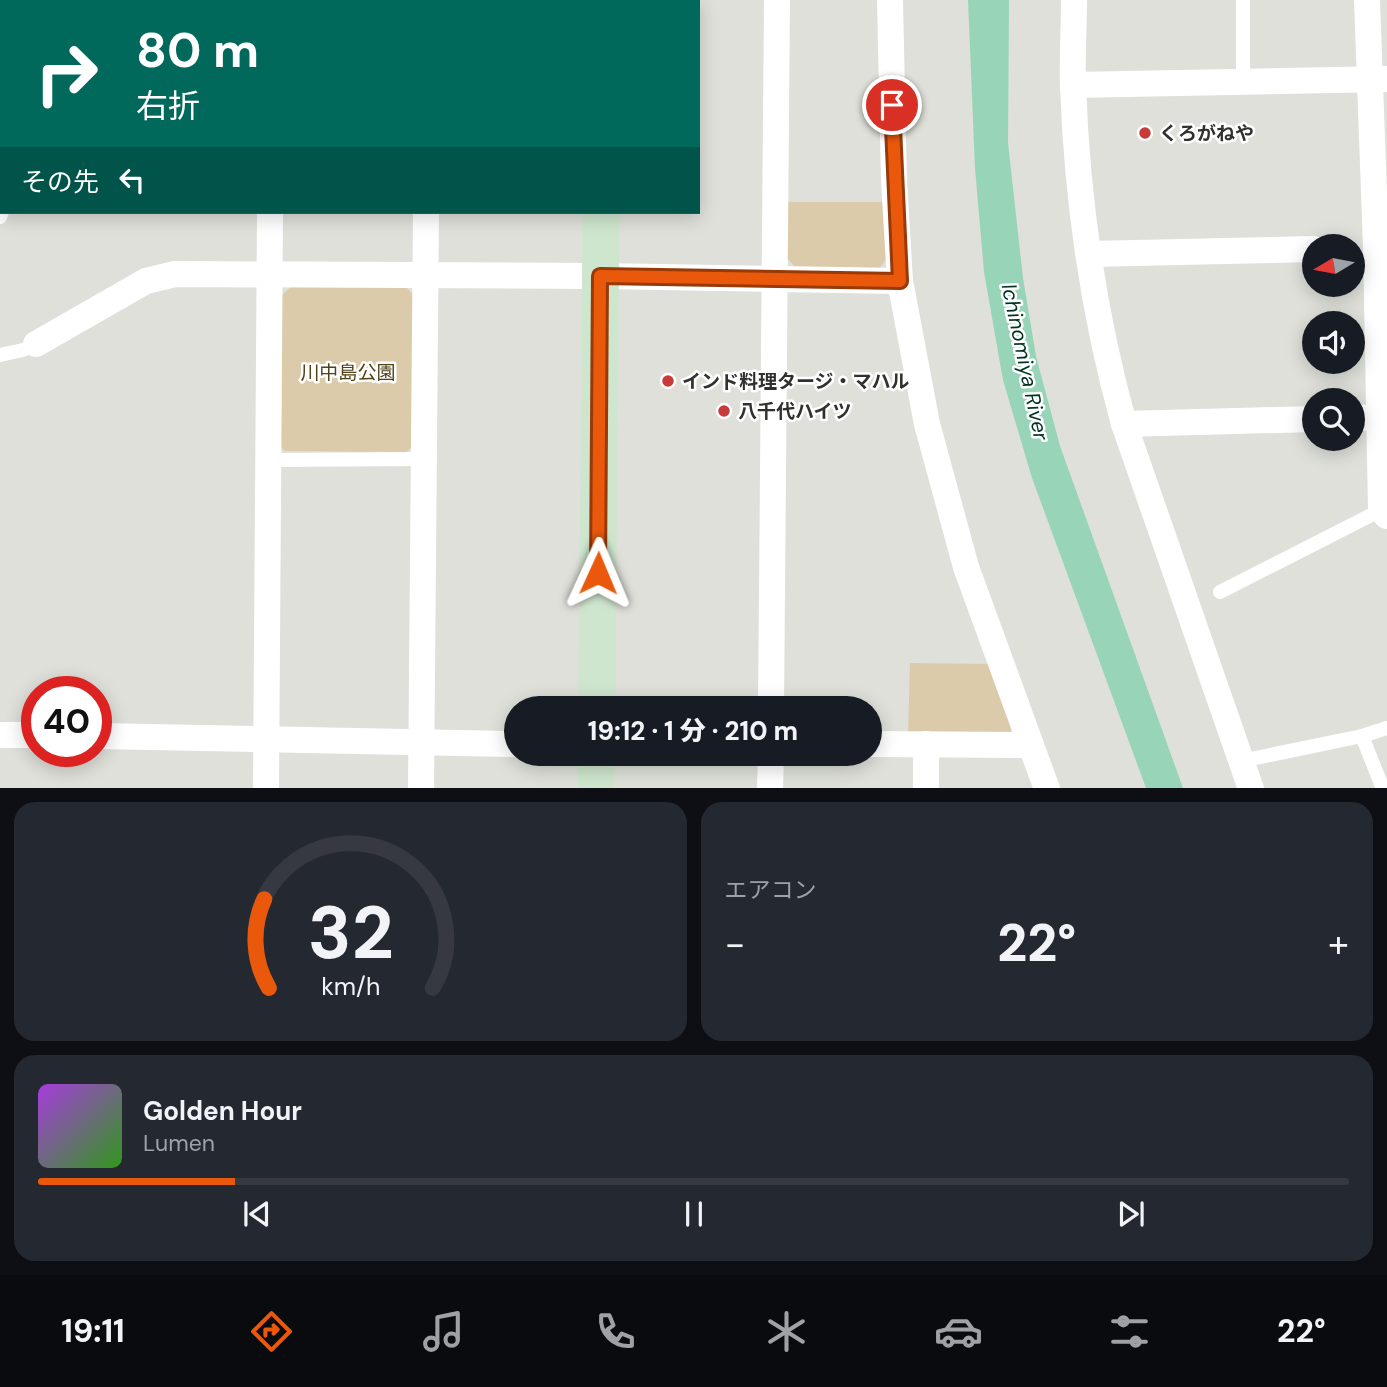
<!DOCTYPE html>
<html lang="ja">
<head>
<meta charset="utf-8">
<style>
	:root { --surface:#171b24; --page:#242831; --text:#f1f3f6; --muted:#9ea1a6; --line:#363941; --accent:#ea580c }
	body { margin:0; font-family:"DM Sans","Noto Sans JP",sans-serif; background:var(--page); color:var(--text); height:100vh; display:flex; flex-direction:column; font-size:26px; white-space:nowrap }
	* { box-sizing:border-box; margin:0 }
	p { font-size:23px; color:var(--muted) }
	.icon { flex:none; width:38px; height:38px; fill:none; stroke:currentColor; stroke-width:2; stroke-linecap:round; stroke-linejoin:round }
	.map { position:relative; height:788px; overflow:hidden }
	.panel { display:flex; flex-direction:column; gap:14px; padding:14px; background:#0d0f14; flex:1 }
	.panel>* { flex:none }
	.hud { position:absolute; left:0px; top:0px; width:700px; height:214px; box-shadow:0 4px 18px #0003; background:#00695c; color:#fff; overflow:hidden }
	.needle { width:46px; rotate:260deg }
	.controls { position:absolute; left:1302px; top:234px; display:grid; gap:14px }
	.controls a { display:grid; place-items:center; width:63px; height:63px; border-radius:50%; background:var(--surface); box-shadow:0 4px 18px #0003; font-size:35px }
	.speed { position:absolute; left:21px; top:676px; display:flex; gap:14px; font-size:35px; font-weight:700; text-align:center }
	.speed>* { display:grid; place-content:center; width:91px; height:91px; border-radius:50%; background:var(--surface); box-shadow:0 4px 18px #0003; line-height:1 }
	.speed .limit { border:10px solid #d22; background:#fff; color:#111 }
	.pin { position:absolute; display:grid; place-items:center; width:60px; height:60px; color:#fff; margin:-30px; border:4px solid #fff; border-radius:50%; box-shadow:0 2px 7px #0007 }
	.me { position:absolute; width:77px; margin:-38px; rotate:1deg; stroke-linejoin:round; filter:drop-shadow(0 0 5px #0008) }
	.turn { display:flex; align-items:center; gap:24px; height:147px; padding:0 21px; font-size:32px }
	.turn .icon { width:91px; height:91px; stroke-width:2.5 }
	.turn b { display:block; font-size:49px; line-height:60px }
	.then { display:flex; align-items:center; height:66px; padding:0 21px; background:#0003; gap:14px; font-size:26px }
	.big { font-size:52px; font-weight:800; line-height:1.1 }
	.panel .card { flex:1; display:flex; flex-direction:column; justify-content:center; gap:10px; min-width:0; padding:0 24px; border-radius:21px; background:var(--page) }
	.panel .dial { align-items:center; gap:0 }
	.dial svg { height:182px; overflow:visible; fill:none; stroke:var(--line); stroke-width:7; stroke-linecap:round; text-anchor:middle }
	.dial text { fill:var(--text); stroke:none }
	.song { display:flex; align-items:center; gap:21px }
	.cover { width:84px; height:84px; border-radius:10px; background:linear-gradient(135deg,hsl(280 70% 55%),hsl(110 70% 35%)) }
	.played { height:7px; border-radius:4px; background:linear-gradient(90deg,var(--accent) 15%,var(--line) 15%) }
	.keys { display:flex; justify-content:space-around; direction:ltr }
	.heat { display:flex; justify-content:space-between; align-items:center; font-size:38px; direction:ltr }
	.panel .tiles { flex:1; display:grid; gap:14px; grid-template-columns:1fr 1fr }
	.card:last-child { grid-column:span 2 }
	.trip { position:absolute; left:504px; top:696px; width:378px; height:70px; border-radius:35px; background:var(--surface); box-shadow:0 4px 18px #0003; font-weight:800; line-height:70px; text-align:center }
	.tabs { display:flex; height:112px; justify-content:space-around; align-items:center; background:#090b0e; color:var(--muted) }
	.tabs .icon { width:49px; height:49px }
	.tabs .on { color:var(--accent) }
	.tabs b { font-size:32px; color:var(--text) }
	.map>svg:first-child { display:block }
	.green { fill:#dbcbab }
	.water { fill:#98d4b7 }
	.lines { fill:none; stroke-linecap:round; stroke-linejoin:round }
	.lane { stroke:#fff; stroke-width:14 }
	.street { stroke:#fff; stroke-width:26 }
	.secondary { stroke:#cfe6ce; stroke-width:37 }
	.route-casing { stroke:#983908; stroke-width:18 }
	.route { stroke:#ea580c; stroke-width:12 }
	.poi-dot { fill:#c93a3b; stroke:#fff; stroke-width:2.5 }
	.labels { text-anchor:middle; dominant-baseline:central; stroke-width:5; stroke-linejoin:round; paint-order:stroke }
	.poi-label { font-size:19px; font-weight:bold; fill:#30312f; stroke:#fff; text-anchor:start }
	.park-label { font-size:19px; fill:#534118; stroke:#fff }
	.water-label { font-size:21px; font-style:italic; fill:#003320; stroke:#fff }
</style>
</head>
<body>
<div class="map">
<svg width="1387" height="789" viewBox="0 0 1387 789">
	<rect width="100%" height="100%" fill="#dee0d9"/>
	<g class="green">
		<path d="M786 202H889L891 253 878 270H798L785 256Z"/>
		<path d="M295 283 403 284 417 299 416 445 406 452 285 451 278 445 280 297Z"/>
		<path d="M910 663 994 664 1016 721 1009 735 908 733Z"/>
	</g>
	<path class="water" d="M968 0H1009L1008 143 1023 278 1036 356 1060 446 1183 788H1146L1032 478 1003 380 984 272 975 168Z"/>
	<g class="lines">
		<g class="lane">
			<path d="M52 0 53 2"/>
			<path d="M1243 82V0"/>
			<path d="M0 179H2"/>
			<path d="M0 217 2 212"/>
			<path d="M0 355 23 350 36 344"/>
			<path d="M269 460 424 459"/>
			<path d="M1220 592 1381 510"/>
			<path d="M1362 736 1383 789"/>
			<path d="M1241 761 1362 736 1387 728"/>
		</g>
		<g class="street">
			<path d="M375 0 381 2"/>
			<path d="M890 0 894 181 900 281 927 424 966 567 1047 789"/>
			<path d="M1074 0C1074 28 1072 57 1073 86 1077 198 1094 316 1124 424L1251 789"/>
			<path d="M1367 0 1376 247 1381 510 1387 516"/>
			<path d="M273 2V0"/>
			<path d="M1073 85 1386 79"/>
			<path d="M1089 254 1314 249"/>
			<path d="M36 344 146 281 175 274 600 276 900 281"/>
			<path d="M1353 418 1387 417"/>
			<path d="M1124 424 1314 419"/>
			<path d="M771 709 777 0"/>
			<path d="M0 735H37"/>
			<path d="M96 736 516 744"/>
			<path d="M870 744 1031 745"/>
			<path d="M266 789 270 212"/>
			<path d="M421 789 426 212"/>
			<path d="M770 789 771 754"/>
			<path d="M926 789V744"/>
		</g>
		<g class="secondary">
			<path d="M603 2V0"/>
			<path d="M597 709 601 212"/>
			<path d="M596 789V754"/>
		</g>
	</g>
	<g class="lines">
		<defs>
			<path id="route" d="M598 573 600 276 900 281 892 105"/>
		</defs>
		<use href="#route" class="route-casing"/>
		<use href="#route" class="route"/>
	</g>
	<g class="poi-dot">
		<circle cx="1145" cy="133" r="7"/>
		<circle cx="668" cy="381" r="7"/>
		<circle cx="724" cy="411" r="7"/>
	</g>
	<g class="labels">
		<g class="poi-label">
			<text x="1159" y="133">くろがねや</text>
			<text x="682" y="381">インド料理タージ・マハル</text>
			<text x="738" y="411">八千代ハイツ</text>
		</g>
		<g class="park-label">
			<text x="348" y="372">川中島公園</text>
		</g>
		<g class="water-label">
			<text transform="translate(1025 362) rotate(78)">Ichinomiya River</text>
		</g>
	</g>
</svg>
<div class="controls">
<a><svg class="needle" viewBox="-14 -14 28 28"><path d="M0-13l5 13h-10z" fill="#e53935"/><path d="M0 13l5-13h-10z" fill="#9ea1a6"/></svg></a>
<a><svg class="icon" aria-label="sound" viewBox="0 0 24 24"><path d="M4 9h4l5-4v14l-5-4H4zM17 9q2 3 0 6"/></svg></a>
<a><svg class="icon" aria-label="search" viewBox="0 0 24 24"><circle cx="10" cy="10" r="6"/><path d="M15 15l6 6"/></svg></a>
</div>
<div class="speed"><div class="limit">40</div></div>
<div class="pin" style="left:892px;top:105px;background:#d93025"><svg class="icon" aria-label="arrive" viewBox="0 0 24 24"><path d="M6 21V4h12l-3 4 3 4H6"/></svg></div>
<svg class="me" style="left:598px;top:573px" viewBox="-20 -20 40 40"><path d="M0-17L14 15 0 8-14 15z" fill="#ea580c" stroke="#fff" stroke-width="4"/></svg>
<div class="trip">19:12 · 1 分 · 210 m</div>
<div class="hud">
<div class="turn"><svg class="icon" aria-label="right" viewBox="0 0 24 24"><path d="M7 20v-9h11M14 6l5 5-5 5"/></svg><div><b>80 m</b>右折</div></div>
<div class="then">その先<svg class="icon" aria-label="left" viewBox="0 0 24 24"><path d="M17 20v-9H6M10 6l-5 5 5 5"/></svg></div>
</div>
</div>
<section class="panel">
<div class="tiles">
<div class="card dial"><svg viewBox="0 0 100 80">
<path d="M14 69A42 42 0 1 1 86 69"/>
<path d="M14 69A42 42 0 0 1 12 30" stroke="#ea580c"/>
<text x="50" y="56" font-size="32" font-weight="700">32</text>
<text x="50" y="72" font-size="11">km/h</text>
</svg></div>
<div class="card"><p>エアコン</p>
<div class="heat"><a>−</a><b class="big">22°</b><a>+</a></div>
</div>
<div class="card">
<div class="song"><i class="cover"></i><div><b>Golden Hour</b><p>Lumen</p></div></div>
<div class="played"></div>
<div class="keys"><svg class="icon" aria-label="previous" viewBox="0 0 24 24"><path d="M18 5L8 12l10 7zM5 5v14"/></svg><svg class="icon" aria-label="pause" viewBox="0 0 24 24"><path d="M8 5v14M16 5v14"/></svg><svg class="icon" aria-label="next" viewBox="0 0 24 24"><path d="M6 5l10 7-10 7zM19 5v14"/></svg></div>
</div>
</div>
</section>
<nav class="tabs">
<b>19:11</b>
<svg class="icon on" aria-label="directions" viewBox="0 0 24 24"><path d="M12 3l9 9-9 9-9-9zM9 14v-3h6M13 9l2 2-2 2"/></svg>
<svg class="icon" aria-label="music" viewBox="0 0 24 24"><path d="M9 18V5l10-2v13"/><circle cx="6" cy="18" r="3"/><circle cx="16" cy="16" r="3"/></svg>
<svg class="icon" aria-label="phone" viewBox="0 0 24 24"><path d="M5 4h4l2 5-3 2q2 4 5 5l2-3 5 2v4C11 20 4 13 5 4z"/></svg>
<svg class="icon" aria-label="climate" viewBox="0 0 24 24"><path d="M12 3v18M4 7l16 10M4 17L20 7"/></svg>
<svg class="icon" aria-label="car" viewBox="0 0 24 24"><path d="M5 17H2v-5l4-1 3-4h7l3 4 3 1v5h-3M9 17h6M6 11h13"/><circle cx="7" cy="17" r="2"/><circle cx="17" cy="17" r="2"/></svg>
<svg class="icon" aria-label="filters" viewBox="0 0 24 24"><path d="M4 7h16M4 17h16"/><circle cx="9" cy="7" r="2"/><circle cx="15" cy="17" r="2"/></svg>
<b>22°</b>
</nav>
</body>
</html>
